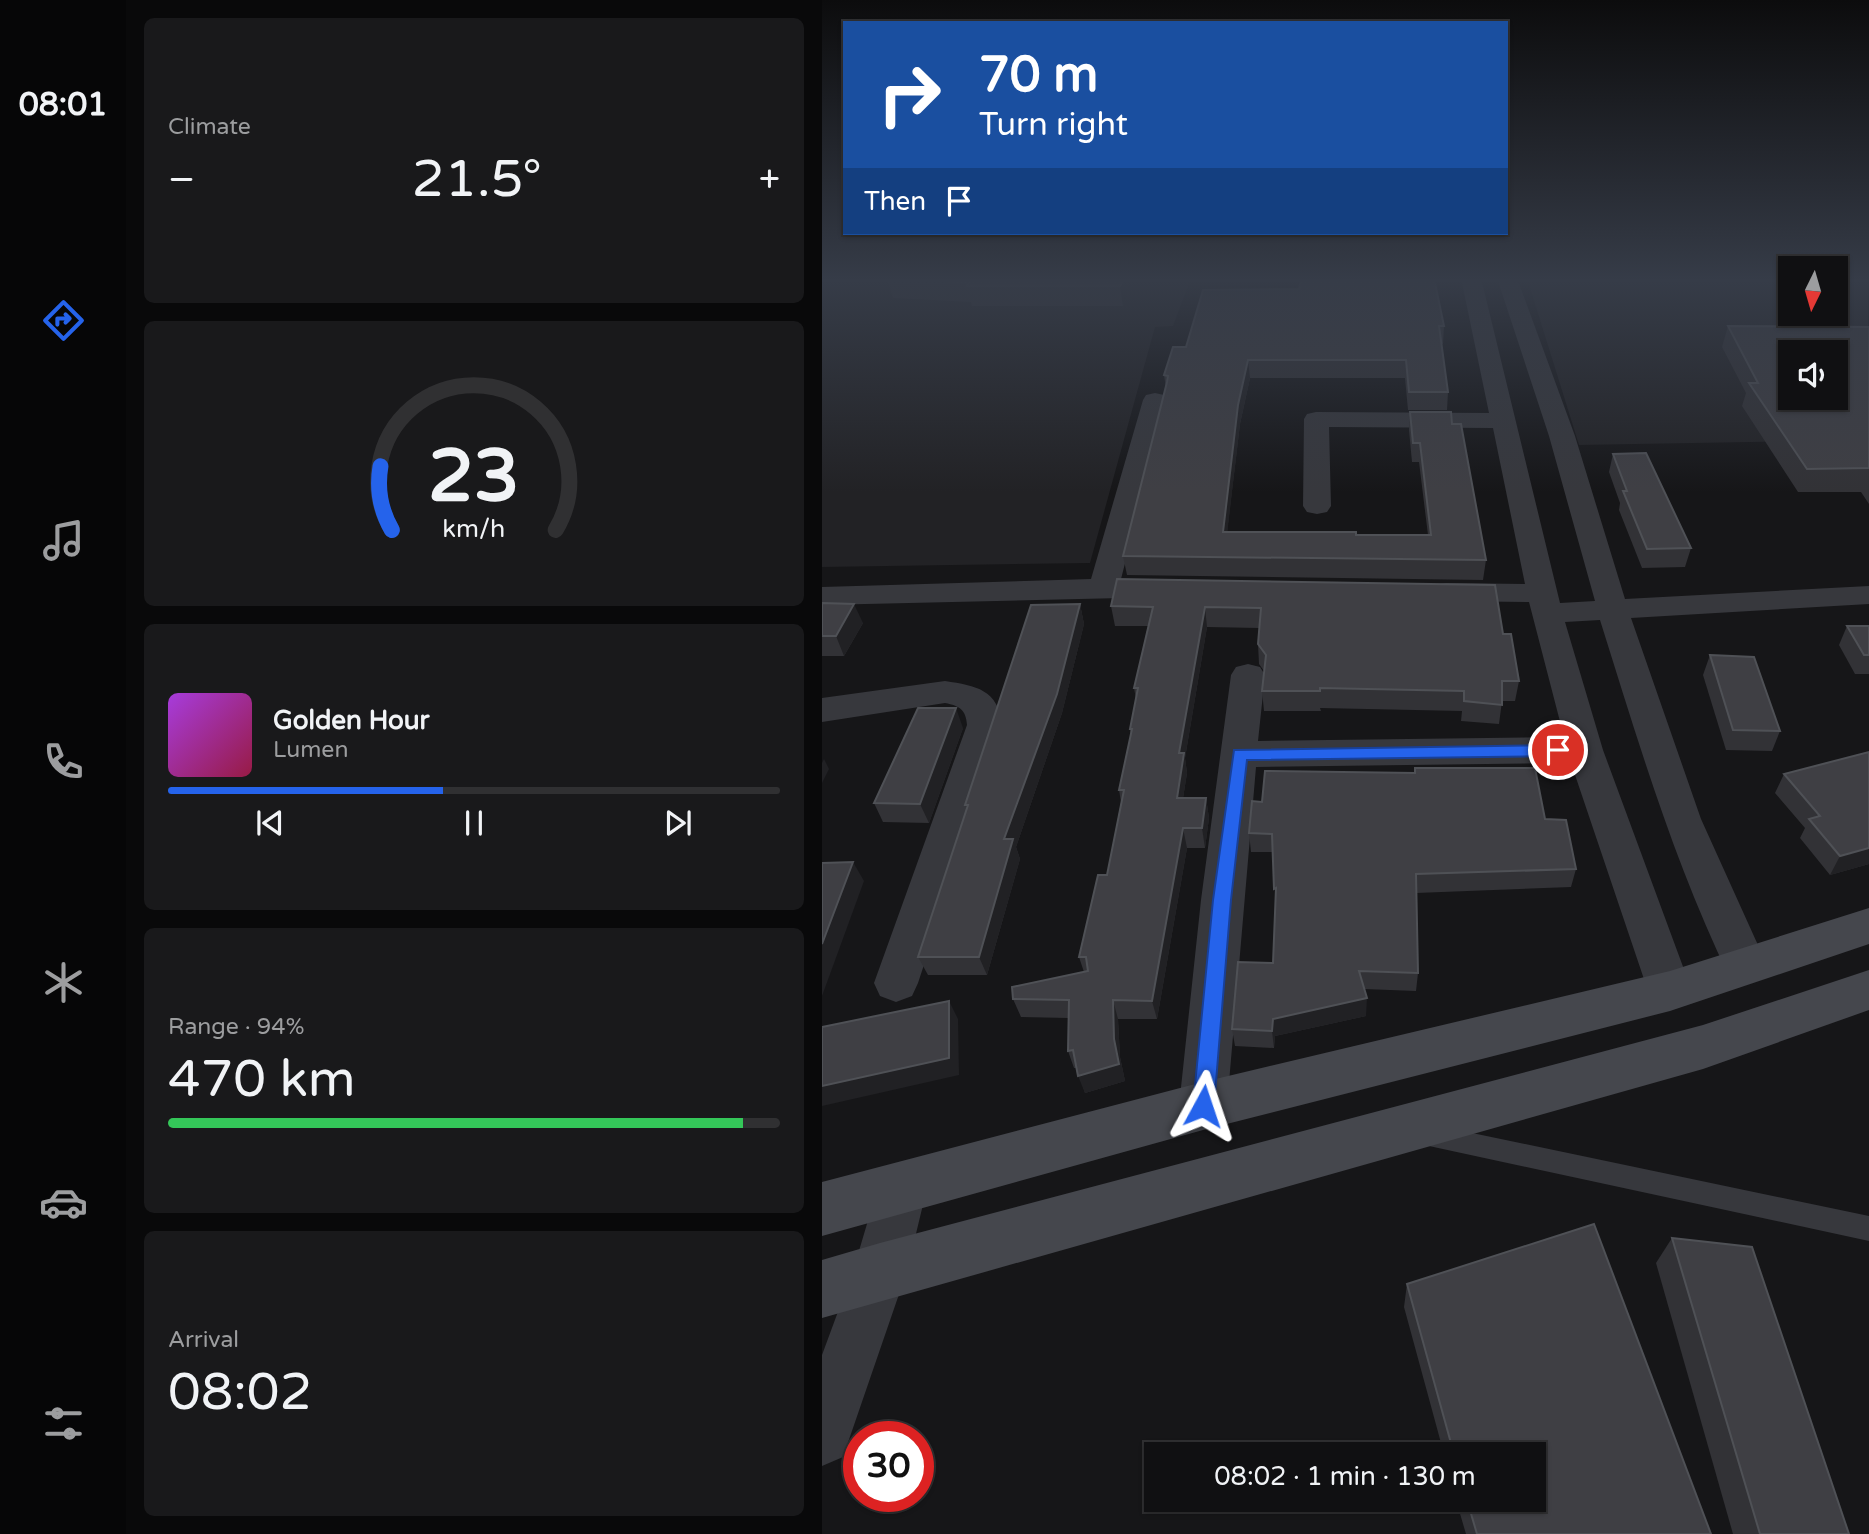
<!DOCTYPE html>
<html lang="en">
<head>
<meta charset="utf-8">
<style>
	:root { --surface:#101012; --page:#19191b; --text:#f1f3f6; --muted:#9c9d9f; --line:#303032; --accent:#2563eb }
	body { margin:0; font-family:"Varela Round",sans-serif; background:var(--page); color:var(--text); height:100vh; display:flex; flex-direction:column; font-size:26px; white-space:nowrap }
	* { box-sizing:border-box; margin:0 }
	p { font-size:23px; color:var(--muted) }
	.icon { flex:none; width:38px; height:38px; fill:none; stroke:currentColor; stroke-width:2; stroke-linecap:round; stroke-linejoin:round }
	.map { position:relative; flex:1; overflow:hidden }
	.drawer { display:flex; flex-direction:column; gap:18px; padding:18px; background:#09090a; width:696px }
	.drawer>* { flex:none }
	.guide { position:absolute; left:21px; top:21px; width:665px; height:214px; border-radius:0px; box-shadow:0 2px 5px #0004,0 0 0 2px var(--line); background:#1a4fa0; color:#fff; overflow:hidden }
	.needle { width:46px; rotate:185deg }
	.controls { position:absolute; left:956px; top:256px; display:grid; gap:14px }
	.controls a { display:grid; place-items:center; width:70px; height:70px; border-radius:0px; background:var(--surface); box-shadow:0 2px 5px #0004,0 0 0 2px var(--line); font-size:35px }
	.speed { position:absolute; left:21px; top:1421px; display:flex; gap:14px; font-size:35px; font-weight:700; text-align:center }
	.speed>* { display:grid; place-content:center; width:91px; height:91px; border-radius:50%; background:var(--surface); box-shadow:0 2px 5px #0004,0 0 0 2px var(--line); line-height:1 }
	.speed .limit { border:10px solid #d22; background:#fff; color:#111 }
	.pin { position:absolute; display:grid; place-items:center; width:60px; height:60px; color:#fff; margin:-30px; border:4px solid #fff; border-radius:50%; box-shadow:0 2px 7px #0007 }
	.me { position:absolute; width:77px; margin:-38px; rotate:5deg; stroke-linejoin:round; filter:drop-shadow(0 0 5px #0008) }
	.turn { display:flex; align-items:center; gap:24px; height:147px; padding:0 21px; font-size:32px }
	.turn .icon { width:91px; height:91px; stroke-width:2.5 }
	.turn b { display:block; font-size:49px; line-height:60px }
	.then { display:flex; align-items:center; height:66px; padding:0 21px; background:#0003; gap:14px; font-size:26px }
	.big { font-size:52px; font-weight:600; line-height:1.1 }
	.drawer .tile { flex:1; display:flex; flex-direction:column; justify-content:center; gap:10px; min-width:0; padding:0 24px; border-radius:10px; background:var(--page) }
	.drawer .dial { align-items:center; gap:0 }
	.dial svg { height:182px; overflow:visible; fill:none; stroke:var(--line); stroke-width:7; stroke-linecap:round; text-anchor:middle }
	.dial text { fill:var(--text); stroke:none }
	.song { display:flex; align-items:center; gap:21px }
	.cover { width:84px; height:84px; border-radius:10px; background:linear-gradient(135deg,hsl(280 70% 55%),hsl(340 70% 35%)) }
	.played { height:7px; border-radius:4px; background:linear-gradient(90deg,var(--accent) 45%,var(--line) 45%) }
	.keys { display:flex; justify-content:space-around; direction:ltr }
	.heat { display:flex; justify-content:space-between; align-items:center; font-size:38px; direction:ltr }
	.charge { height:10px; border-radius:5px; background:linear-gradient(90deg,#34c759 94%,var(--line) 0) }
	.trip { position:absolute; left:322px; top:1442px; width:402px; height:70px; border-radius:0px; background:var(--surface); box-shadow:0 2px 5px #0004,0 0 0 2px var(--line); font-weight:600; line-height:70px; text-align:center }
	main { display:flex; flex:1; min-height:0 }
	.dock { display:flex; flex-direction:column; width:126px; justify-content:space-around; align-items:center; background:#060607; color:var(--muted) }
	.dock .icon { width:49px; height:49px }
	.dock .current { color:var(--accent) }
	.dock b { font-size:32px; color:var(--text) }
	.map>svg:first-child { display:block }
	.built { fill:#222225; fill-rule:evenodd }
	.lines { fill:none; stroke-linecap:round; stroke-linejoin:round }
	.lane { fill:#37383d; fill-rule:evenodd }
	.street { fill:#37383d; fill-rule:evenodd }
	.secondary { fill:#45474d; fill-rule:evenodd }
	.wall { fill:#323236 }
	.shaded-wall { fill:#212124 }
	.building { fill:#3f3f44; stroke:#4f5156; stroke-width:2; fill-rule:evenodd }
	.route { fill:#2563eb; stroke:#184099; stroke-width:2 }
</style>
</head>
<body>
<main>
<nav class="dock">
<b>08:01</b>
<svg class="icon current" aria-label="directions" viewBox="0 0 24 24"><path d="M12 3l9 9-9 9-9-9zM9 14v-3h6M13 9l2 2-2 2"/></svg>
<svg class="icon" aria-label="music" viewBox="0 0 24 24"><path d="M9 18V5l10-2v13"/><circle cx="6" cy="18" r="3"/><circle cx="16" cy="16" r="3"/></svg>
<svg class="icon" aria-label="phone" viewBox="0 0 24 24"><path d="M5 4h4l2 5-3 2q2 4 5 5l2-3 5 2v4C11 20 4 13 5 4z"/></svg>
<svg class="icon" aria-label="climate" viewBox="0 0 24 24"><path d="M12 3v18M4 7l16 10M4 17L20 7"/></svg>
<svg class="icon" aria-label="car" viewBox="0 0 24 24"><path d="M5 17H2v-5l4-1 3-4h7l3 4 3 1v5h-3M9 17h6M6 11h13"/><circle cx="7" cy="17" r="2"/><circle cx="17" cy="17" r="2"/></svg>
<svg class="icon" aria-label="filters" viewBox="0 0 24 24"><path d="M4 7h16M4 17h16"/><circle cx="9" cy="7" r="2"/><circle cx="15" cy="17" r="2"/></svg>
</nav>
<section class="drawer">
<div class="tile"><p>Climate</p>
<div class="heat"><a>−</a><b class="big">21.5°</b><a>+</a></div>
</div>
<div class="tile dial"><svg viewBox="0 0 100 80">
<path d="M14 69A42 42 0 1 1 86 69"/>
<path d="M14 69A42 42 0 0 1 9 41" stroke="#2563eb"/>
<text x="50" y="56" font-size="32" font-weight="700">23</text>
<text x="50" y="72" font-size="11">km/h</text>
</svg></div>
<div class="tile">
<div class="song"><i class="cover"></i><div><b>Golden Hour</b><p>Lumen</p></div></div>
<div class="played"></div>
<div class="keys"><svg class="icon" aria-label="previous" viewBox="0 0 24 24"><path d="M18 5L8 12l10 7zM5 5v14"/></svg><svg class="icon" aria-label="pause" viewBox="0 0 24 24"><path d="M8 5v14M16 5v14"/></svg><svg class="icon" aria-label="next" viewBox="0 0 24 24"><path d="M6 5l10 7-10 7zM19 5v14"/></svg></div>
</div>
<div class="tile"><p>Range · 94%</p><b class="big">470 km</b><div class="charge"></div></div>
<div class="tile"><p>Arrival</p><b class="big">08:02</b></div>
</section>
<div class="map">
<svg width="1047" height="1534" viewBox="0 0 1047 1534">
	<rect width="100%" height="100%" fill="#161618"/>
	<g class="built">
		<path d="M369 278 351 326 333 327 268 563 0 567V282Z"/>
		<path d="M705 278H968V313H1013V278H1046V440L757 445ZM968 352H1013V397H968Z"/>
	</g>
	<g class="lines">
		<path class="lane" d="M607 1124 1047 1216V1241L607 1146 599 1143 595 1135 599 1127Z"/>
		<g class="street">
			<path d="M639 278H659L738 603 773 601 727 436 675 278H695L753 436 803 599 1047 586V604L809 618 879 819 945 965 938 978 923 984 908 978C852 863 816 741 778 620L743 622 781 750 870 991 864 1005 848 1010 832 1005 826 991 749 763 434 767 405 1106 398 1122 381 1129 364 1122 357 1106 379 900 409 675 414 667 426 664 438 667 443 675 436 741 742 737 707 602 624 601 613 599 609 592 613 585 624 583 703 584 671 428 507 427 509 506 505 512 495 514 485 512 481 506 482 419 485 414 494 412 667 413Z"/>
			<path d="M333 393 342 395 345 400 299 579 353 582 357 588 353 594 342 597 0 605V587L269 579 321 400 324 395Z"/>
			<path d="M123 681C155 686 175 689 181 725L96 983 90 996 74 1002 58 996 52 983 145 725C144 710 138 706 123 703L0 722V698Z"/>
			<path d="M79 1162 97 1170 105 1188 85 1271 21 1457 0 1466V1355L31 1271 61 1170Z"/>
		</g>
		<g class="secondary">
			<path d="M1047 908V944L848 1011 381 1130 0 1236V1182L381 1082 848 971Z"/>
			<path d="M1047 970V1010L881 1069 0 1318V1260L58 1243 881 1025Z"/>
		</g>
	</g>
	<g class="wall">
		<path d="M66 278H313L301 306H150L149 302 71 298 65 279Z"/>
		<path d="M622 326 621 344H619L626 392 625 410H586L583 378H428L418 424 405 532 606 535 597 462H590L587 430 588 412 630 424 664 560 661 580 305 575 301 556 344 389 342 375 364 347Z"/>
		<path d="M906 326 1047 327V504L1039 492H976L920 406 924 393 900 347Z"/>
		<path d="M791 454 869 548 863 567 820 568 797 510 798 503 787 472Z"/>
		<path d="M295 579 681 634 697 681 693 701H680L677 724 639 721 640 711 498 708 499 711H442L440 691 442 671 437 664 436 644 437 628 385 627 363 758 365 773 361 798H384L387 818 383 848H365L335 1019H296L298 1057 303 1081 263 1093 255 1068H252L246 1051V1018L199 1017 191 999 262 972 257 957 285 875 299 802 297 790 309 735 308 729 314 699 312 688 326 626H293L289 606Z"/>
		<path d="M0 603 41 623 22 656H0Z"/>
		<path d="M258 604 262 624 240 713 194 847 198 859 165 975H106L96 957 145 809 143 805Z"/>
		<path d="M1025 626H1047V674H1033L1017 645Z"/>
		<path d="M888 655 958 731 950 751 904 750 881 675Z"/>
		<path d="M141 728 107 823 61 822 52 803Z"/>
		<path d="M1047 752V864L1008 875 978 838 983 828 953 793 962 774Z"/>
		<path d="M723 819 754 869 749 887 594 893 596 973 594 991 542 989 544 1016 453 1036 452 1048 413 1046 410 1029 451 963 454 907 451 852H429L427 833Z"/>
		<path d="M850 1238 1027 1534H911L834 1263Z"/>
		<path d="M585 1284 889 1534H644L634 1500H712V1454H622L582 1307Z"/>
	</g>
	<g class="shaded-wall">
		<path d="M302 278H313L301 306 298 286Z"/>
		<path d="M426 360 428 378 418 424 403 552 401 532 416 405Z"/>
		<path d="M32 604 41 623 22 656 14 636Z"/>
		<path d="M258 604 262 624 240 713 194 847 198 859 165 975 157 957 182 839Z"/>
		<path d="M383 607 385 627 363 758 365 773 358 817 355 798 357 753Z"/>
		<path d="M134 708 141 728 107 823 98 804Z"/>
		<path d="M2 759 7 769 0 783V763Z"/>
		<path d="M384 798 387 818 383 848 380 828Z"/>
		<path d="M361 828 365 848 335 1019 330 1001Z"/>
		<path d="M1047 848V864L1008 875 1018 856Z"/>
		<path d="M31 862 42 881 0 996V944Z"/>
		<path d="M545 998 544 1016 453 1036 452 1048 450 1031 451 1019Z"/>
		<path d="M291 1000 296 1019 298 1057 303 1081 263 1093 256 1076Z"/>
		<path d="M127 1001 136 1019 137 1075 0 1106V1086Z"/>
	</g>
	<g class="building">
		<path d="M66 278H302L298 286H145L147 282 65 279Z"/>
		<path d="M479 278H612L622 326H617L626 392H587L584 360H426L416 405 401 532H534V535H609L598 443H591L588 412H629L630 424H639L664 560 301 556 345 382 346 376 342 375 351 347H364L381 290 477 289Z"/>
		<path d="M906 326 1047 327V468L985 469 927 383H936ZM968 352H1013V397H968Z"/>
		<path d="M824 453 869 548 825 549 801 491H805L791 454Z"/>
		<path d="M295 579 673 585 681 634H689L697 681H680V705L642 701V691L498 688V691H440L444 655 436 644 439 608 383 607 357 753H362L355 798H384L380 828H361L330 1001 291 1000 292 1039 297 1064 256 1076 251 1050 246 1051 247 1000 191 999 190 987 266 971 264 957H257L276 875H285L302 790H297L310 729H308L316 688H312L331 607 289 606Z"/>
		<path d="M0 603 32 604 14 636H0Z"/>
		<path d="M258 604 235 694 182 839H191L157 957H96L146 805H143L209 605Z"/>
		<path d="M1025 626H1047V655H1042Z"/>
		<path d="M888 655 932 657 958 731 911 730Z"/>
		<path d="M96 708H134L98 804 52 803Z"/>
		<path d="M1047 752V848L1018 856 987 819 998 816 962 774Z"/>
		<path d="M593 768H713L723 819 744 820 754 869 594 874 596 973 537 971 545 998 451 1019 450 1031 410 1029 416 962 451 963 454 888 452 889 450 834 427 833 430 801 440 802 443 771 593 773Z"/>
		<path d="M31 862 0 944V863Z"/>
		<path d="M127 1001V1058L0 1086V1027Z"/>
		<path d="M772 1224 889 1534H655L645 1500H712V1454H632L585 1284Z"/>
		<path d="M850 1238 930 1247 1027 1534H938Z"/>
	</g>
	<linearGradient id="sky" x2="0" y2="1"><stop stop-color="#0c0c0d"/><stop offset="0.57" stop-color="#363c48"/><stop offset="1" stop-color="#363c48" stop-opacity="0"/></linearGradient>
	<rect width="1047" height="492" fill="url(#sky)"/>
	<path class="route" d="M736 745 744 750 736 756 425 760 409 900 392 1106 389 1113 381 1116 374 1113 371 1106 391 900 412 750Z"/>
</svg>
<div class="controls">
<a><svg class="needle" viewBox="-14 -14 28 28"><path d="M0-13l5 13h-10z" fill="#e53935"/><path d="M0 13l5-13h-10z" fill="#9c9d9f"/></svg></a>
<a><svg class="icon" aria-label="sound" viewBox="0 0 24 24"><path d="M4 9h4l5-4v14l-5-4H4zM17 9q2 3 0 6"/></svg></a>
</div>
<div class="speed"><div class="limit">30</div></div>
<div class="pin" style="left:736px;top:750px;background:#d93025"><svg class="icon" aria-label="arrive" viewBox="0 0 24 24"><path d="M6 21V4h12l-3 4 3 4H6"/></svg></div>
<svg class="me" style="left:381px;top:1106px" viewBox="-20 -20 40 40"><path d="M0-17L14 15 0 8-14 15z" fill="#2563eb" stroke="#fff" stroke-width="4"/></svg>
<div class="trip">08:02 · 1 min · 130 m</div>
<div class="guide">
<div class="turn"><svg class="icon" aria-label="right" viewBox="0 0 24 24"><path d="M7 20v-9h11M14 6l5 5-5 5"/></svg><div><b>70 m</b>Turn right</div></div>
<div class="then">Then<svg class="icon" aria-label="arrive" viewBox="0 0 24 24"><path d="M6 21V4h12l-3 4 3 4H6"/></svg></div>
</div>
</div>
</main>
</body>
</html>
